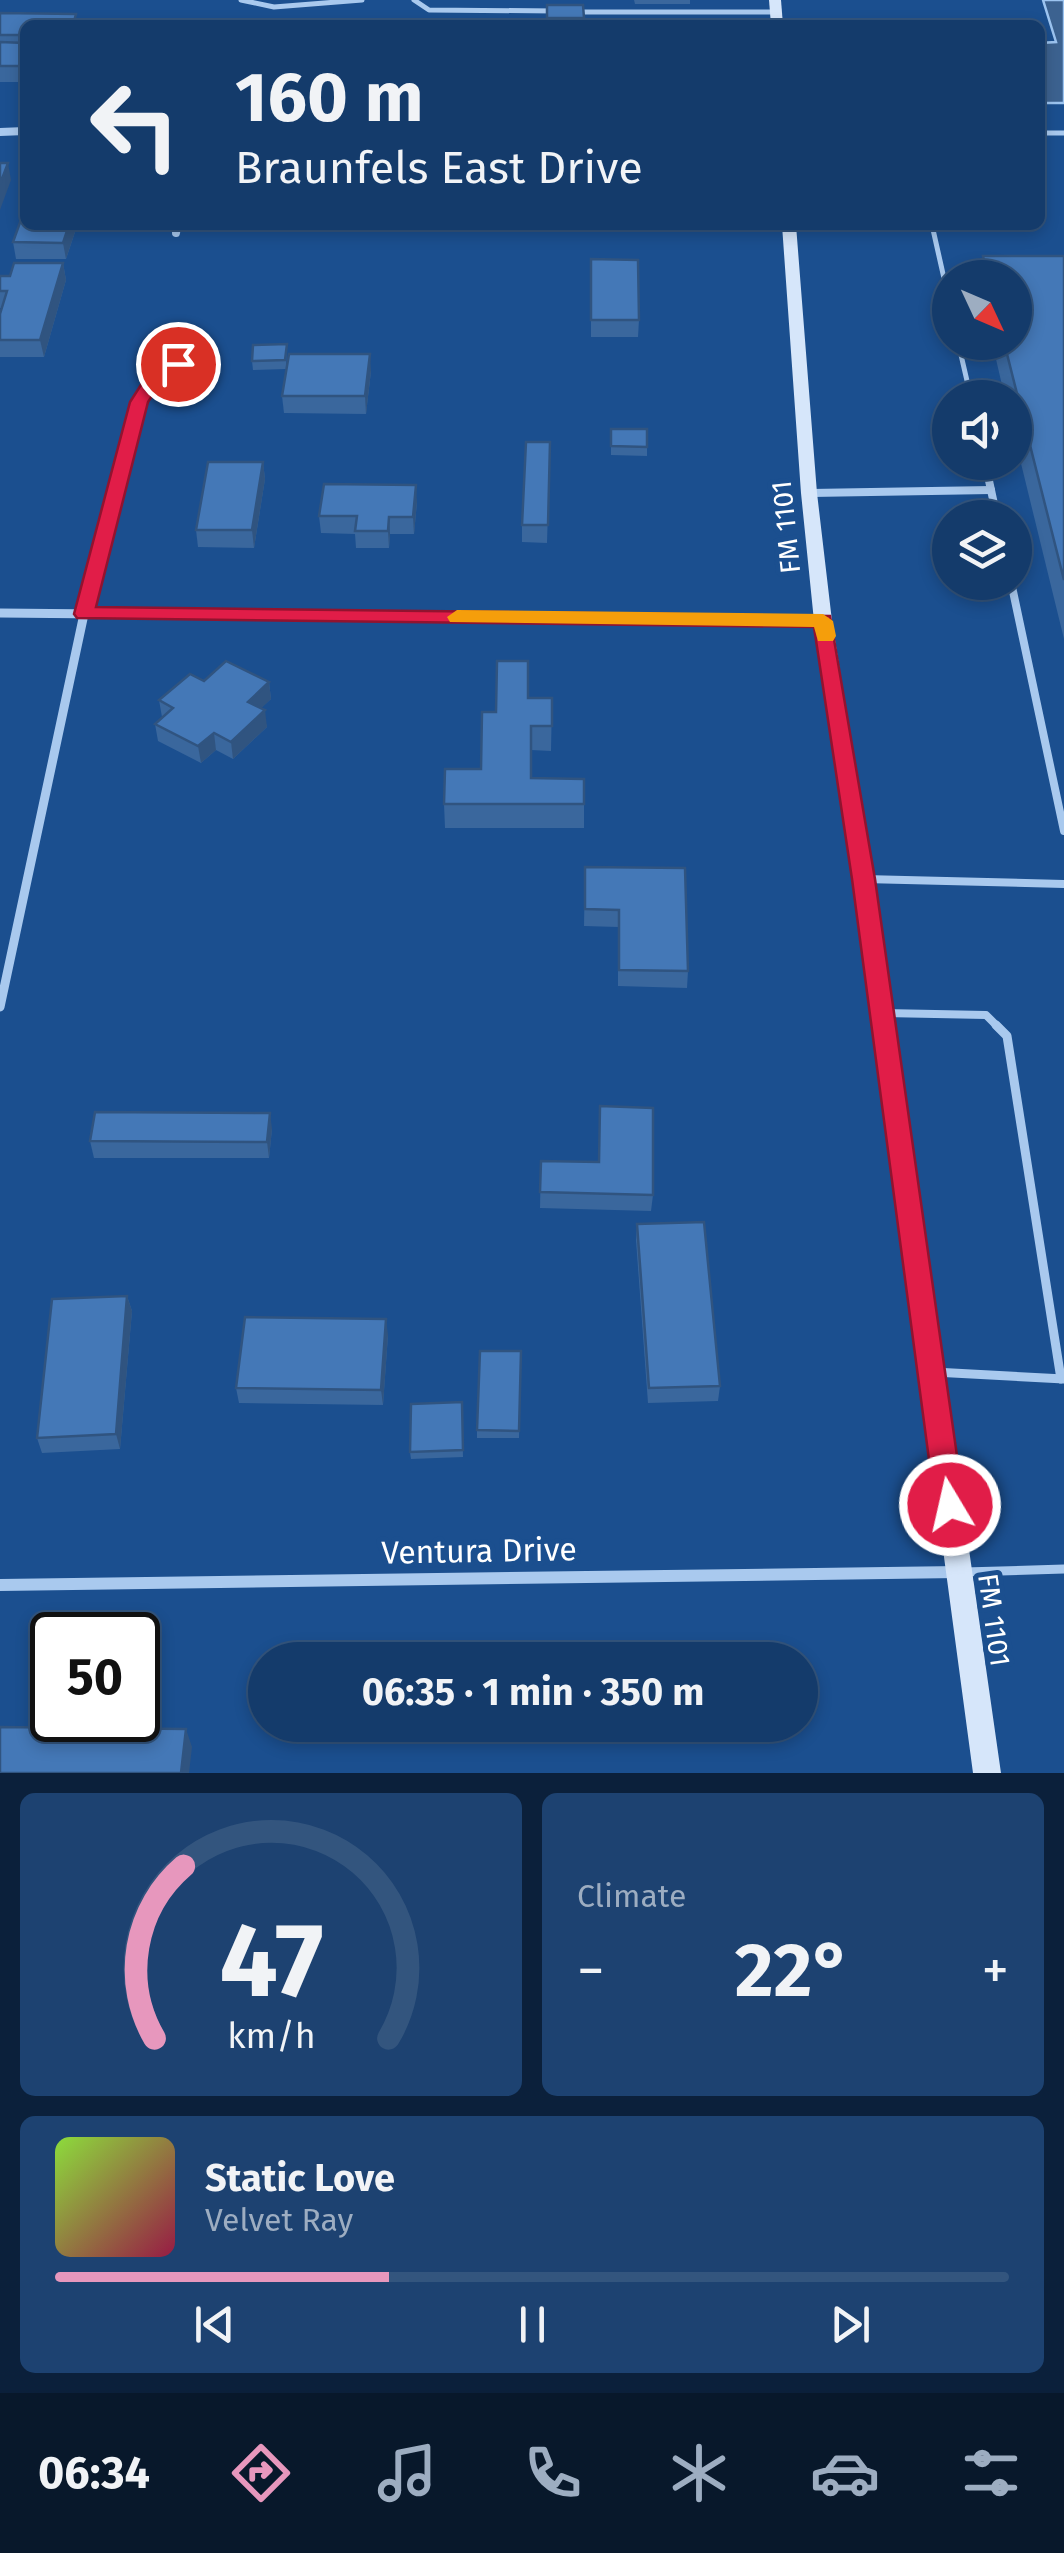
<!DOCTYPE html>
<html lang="en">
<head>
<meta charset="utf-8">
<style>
	:root { --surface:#143b6b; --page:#1d4271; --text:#f1f3f6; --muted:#9dadc1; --line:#33557e; --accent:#e797bd }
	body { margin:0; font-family:"Fira Sans",sans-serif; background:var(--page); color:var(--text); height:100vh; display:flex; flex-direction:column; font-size:38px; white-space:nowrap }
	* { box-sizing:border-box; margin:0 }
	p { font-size:32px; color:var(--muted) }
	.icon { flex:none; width:55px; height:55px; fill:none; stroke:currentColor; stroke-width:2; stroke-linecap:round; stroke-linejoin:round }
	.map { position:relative; height:1773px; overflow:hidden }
	.details { display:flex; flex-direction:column; gap:20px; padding:20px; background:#0b203b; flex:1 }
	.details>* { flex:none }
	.banner { position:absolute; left:20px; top:20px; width:1025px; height:210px; border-radius:15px; box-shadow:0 5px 15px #0003,0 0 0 2px var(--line); background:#143b6b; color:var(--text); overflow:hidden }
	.needle { width:65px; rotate:134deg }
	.fabs { position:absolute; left:932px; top:260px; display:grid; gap:20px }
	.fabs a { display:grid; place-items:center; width:100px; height:100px; border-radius:50%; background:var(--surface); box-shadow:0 5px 15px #0003,0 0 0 2px var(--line); font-size:50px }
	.speed { position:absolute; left:30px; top:1612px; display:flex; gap:20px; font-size:50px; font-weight:700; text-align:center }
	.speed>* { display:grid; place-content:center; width:130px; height:130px; border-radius:50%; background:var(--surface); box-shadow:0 5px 15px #0003,0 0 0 2px var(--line); line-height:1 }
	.speed .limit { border:5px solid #111; border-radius:15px; background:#fff; color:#111 }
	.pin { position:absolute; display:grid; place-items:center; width:85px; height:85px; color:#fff; margin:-42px; border:5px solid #fff; border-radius:50%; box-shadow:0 2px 10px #0007 }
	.me { position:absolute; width:110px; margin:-55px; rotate:351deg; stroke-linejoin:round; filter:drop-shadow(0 0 8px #0008) }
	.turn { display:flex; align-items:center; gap:35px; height:210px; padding:0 50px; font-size:45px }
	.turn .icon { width:130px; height:130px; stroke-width:2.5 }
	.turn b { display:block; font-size:70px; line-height:85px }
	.big { font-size:75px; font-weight:700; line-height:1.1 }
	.details .card { flex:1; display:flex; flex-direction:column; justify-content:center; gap:15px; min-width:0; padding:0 35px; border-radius:15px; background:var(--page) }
	.details .dial { align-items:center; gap:0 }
	.dial svg { height:260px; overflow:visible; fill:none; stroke:var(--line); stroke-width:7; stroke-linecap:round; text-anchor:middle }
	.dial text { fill:var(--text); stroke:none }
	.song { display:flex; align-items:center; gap:30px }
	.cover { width:120px; height:120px; border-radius:15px; background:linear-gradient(135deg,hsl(90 70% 55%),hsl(340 70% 35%)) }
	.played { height:10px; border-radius:5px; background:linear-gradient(90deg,var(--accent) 35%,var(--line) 35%) }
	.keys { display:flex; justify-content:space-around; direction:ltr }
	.heat { display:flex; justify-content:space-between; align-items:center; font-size:55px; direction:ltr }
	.details .tiles { flex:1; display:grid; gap:20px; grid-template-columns:1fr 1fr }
	.card:last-child { grid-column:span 2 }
	.trip { position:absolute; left:248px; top:1642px; width:570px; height:100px; border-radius:50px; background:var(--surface); box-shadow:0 5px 15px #0003,0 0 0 2px var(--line); font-weight:700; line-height:100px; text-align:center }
	.tabs { display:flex; height:160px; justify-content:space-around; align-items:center; background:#08182b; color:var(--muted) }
	.tabs .icon { width:70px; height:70px }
	.tabs .current { color:var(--accent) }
	.tabs b { font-size:45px; color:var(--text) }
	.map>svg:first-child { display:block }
	.water { fill:#3c6290; stroke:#9cc4f0; stroke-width:2.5 }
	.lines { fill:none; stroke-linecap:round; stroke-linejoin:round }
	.service-far2 { stroke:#a9c9ee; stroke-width:5 }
	.service-far1 { stroke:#a9c9ee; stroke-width:8 }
	.service { stroke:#a9c9ee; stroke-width:9 }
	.minor-far2 { stroke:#a9c9ee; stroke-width:8 }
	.minor-far1 { stroke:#a9c9ee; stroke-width:9 }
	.minor { stroke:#a9c9ee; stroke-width:12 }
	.secondary { fill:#d6e6fa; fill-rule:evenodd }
	.wall { fill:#3a679d }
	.shaded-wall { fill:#305480 }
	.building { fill:#4478b7; stroke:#305480; stroke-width:2.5 }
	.route { fill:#e11d48; stroke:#92132f; stroke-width:2.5 }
	.slow { fill:#f59e0b }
	.labels { text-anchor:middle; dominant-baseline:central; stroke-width:10; stroke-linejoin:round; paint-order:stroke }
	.street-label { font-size:28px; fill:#fff; stroke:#1b4f8f }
	.near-street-label { font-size:32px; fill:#fff; stroke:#1b4f8f }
</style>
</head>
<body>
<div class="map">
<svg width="1064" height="1773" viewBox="0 0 1064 1773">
	<rect width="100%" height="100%" fill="#1b4f8f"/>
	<path class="water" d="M1043 0H1064V103H1040V43L1056 42Z"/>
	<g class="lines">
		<g class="service-far2">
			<path d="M241 0 274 7 362 0"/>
			<path d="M414 0 429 10 556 11"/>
			<path d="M575 12H776"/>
			<path d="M1040 133H1064"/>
			<path d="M932 225 950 305"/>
			<path d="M958 342 971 398"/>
		</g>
		<g class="service-far1">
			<path d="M985 462 997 518"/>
			<path d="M811 493 991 490"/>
			<path d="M1011 582 1064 831"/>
			<path d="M864 879 1064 884"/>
			<path d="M884 1013 986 1015 999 1028"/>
		</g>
		<g class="service">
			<path d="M996 1025 1007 1036 1061 1379"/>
			<path d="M934 1372 1064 1379"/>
			<path d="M964 1572 1064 1569"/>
		</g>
		<g class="minor-far2">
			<path d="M0 132 25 131"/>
			<path d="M176 233 177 225"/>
			<path d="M127 449C138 406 139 389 179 365"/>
		</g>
		<g class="minor-far1">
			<path d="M0 613 823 621"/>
			<path d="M0 1007 84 614 127 447"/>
		</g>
		<path class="minor" d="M0 1585 958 1572"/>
		<g class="secondary">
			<path d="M769 0H781L783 25H771Z"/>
			<path d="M782 225H796L817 493 832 621 873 879 1001 1773H973L853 879 814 621 801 493Z"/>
		</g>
	</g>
	<g class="wall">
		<path d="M634 0H690V4H635Z"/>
		<path d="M547 5H583L584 25H547Z"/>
		<path d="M0 13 25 25V82H0Z"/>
		<path d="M25 225H74L75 232 66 259H16L13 242Z"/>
		<path d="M983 256H1064V639L1015 439V398H1005L992 342H1015V278H979Z"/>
		<path d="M591 259 639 320 638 337H591Z"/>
		<path d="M63 263 66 280 44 357H0V314L2 308H0V276H10Z"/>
		<path d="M287 344 286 369 253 370 252 361Z"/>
		<path d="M371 371 366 414 284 413 282 396Z"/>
		<path d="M611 429 647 447V456L611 455Z"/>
		<path d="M550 442 547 543 522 542V525Z"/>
		<path d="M263 462 265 479 254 548 198 547 196 530Z"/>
		<path d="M417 502 414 534H390L389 548H356L355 534 321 533 319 516Z"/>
		<path d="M269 682 271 699 261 708 267 727 233 759 216 750 201 763 158 741 155 724 162 717 159 700Z"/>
		<path d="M528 698H552L551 751 531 750V778L584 779V828H445L444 804 481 769 496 712Z"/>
		<path d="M585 867 688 971 687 988 618 986V927L584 926Z"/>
		<path d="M272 1129 269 1158H94L90 1141Z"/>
		<path d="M541 1161 599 1162 653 1195 651 1211 540 1208Z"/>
		<path d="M637 1224 720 1386 718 1401 648 1403 636 1240Z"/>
		<path d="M127 1296 132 1311 120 1449 42 1453 37 1438Z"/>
		<path d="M388 1335 383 1405 239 1403 236 1388Z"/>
		<path d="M521 1351 519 1438H477V1430Z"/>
		<path d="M462 1402 463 1457 411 1459 410 1452Z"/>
	</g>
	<g class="shaded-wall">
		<path d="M8 163 11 180 0 210V184Z"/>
		<path d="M69 225H74L75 232 66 259 63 243Z"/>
		<path d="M63 263 66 280 44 357 40 340Z"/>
		<path d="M370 354 371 371 366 414 365 396Z"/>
		<path d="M263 462 265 479 254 548 252 530Z"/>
		<path d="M416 485 417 502 414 534 413 517Z"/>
		<path d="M389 517 390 534 389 548 388 531Z"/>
		<path d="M269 682 271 699 250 719 248 702Z"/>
		<path d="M265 710 267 727 233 759 231 742Z"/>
		<path d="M214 733 216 750 201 763 198 746Z"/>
		<path d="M270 1113 272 1129 269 1158 267 1142Z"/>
		<path d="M127 1296 132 1311 120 1449 116 1434Z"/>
		<path d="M386 1319 388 1335 383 1405 381 1390Z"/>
		<path d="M186 1729 192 1747 189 1773H181Z"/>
	</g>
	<g class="building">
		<path d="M547 5H583L584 18H547Z"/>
		<path d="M0 13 76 14 73 25H25V35H0Z"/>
		<path d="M0 42 25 43V66H0Z"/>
		<path d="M0 163H8L0 184Z"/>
		<path d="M23 214H25V225H69L63 243 13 242Z"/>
		<path d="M983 256H1064V580L1004 342H1015V278H988Z"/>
		<path d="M591 259 638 260 639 320H591Z"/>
		<path d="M14 263H63L40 340H0V314L7 291H0V276H10Z"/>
		<path d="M287 344 285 360 252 361 253 345Z"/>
		<path d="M289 354H370L365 396H282Z"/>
		<path d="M611 429H647V447L611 446Z"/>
		<path d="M526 442H550L548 525H522Z"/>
		<path d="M208 462H263L252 530H196Z"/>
		<path d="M324 484 416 485 413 517H389L388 531H355L357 516H319Z"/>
		<path d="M226 661 269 682 248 702 265 710 231 742 214 733 198 746 155 724 173 708 159 700 190 674 204 681Z"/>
		<path d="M497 661H528V698H552V726H531V778L584 779V804H444L445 769H481L482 712H496Z"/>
		<path d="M585 867 685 868 688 971 619 970V910L585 909Z"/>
		<path d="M600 1106 653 1108V1195L540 1192 541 1161 599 1162Z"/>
		<path d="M95 1112 270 1113 267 1142 90 1141Z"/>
		<path d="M704 1222 720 1386 649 1388 637 1224Z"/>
		<path d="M127 1296 116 1434 37 1438 52 1299Z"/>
		<path d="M245 1317 386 1319 381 1390 236 1388Z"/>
		<path d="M480 1351H521L519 1431 477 1430Z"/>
		<path d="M462 1402 463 1450 410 1452 411 1404Z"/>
		<path d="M0 1727 186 1729 181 1773H0Z"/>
	</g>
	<path class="route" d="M178 359 185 361V368L159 385 148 402 96 607 830 616 875 879 964 1505 960 1515 950 1519 939 1515 935 1505 852 879 814 627 77 618 74 614 130 402 146 377Z"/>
	<path class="slow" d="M457 610 823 614 833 621 836 636 833 641H818L814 627 450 622 447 617Z"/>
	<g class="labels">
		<g class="street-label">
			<text transform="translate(786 527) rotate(-96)">FM 1101</text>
			<text transform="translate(994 1620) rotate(82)">FM 1101</text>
		</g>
		<g class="near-street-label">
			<text transform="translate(479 1551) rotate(-1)">Ventura Drive</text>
		</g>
	</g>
</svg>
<div class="fabs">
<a><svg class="needle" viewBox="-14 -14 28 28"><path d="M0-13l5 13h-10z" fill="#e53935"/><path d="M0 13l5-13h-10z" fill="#9dadc1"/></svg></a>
<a><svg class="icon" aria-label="sound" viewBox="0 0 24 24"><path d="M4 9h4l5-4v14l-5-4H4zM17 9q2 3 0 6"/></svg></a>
<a><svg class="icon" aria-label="layers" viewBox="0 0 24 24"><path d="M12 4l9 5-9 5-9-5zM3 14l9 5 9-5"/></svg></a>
</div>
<div class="speed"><div class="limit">50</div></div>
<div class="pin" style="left:178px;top:364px;background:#d93025"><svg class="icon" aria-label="arrive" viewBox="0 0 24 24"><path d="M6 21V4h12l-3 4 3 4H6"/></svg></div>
<svg class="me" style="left:950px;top:1505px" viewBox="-20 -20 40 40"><circle r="17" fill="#e11d48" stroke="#fff" stroke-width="3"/><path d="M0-11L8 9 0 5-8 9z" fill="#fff"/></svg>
<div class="trip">06:35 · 1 min · 350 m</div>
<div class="banner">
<div class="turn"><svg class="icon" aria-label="left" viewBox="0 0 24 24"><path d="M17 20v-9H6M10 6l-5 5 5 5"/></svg><div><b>160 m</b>Braunfels East Drive</div></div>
</div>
</div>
<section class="details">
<div class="tiles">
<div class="card dial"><svg viewBox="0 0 100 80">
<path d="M14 69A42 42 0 1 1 86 69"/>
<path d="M14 69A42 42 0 0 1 23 16" stroke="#e797bd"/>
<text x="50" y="56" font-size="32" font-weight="700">47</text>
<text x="50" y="72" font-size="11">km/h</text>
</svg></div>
<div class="card"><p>Climate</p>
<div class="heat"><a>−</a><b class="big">22°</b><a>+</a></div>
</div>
<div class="card">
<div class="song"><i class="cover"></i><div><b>Static Love</b><p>Velvet Ray</p></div></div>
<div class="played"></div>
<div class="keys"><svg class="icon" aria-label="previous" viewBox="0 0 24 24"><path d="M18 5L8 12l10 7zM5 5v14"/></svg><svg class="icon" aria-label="pause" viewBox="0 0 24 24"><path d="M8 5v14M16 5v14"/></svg><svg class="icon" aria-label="next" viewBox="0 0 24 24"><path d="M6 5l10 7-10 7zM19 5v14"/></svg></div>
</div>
</div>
</section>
<nav class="tabs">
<b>06:34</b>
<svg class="icon current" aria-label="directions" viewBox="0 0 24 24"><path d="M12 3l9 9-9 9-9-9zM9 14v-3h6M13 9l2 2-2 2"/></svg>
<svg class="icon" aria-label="music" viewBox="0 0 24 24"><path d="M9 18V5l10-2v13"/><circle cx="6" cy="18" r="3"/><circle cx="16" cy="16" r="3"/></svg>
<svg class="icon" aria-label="phone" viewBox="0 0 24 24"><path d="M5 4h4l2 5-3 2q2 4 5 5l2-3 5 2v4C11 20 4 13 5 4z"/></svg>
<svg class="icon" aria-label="climate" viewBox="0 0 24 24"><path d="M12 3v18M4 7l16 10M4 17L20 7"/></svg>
<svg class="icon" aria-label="car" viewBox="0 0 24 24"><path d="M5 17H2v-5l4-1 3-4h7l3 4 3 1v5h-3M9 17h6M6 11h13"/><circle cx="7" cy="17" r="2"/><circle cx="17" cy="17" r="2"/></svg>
<svg class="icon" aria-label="filters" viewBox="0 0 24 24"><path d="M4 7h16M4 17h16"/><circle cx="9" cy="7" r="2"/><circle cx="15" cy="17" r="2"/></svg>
</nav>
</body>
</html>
